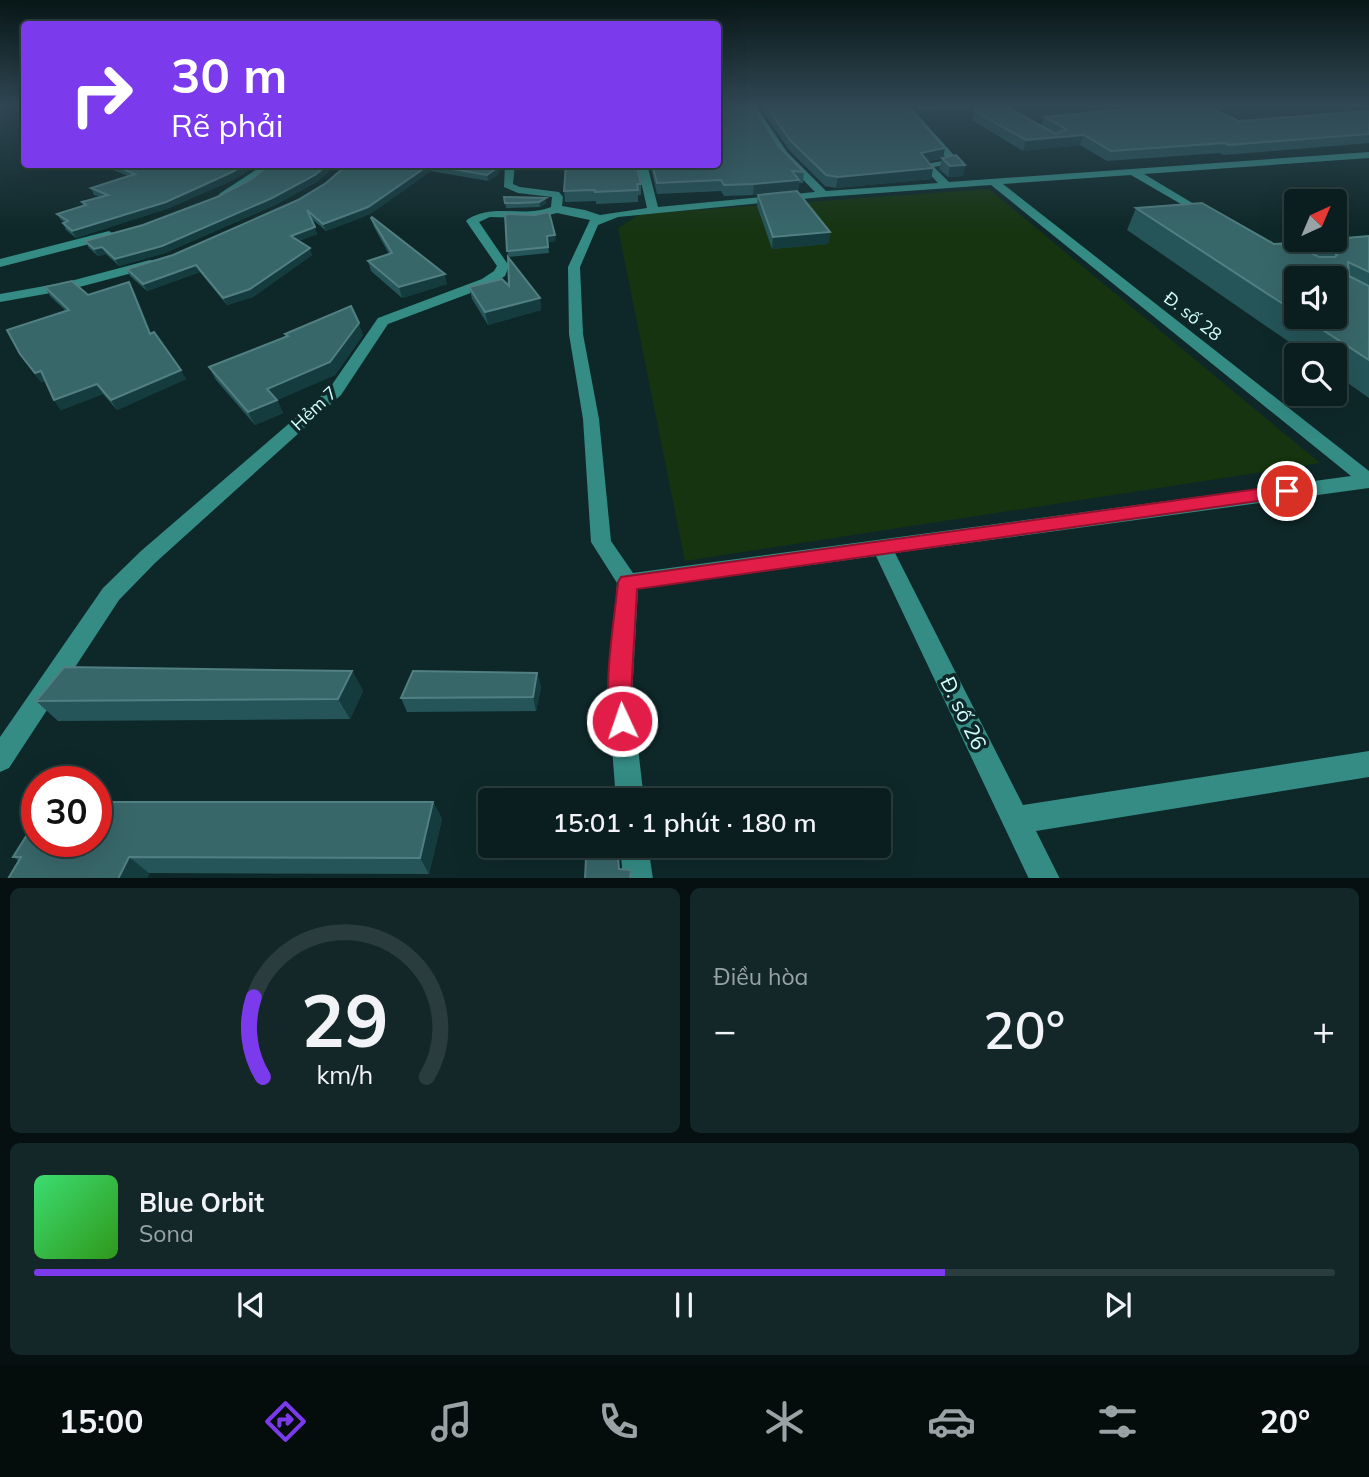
<!DOCTYPE html>
<html lang="vi">
<head>
<meta charset="utf-8">
<style>
	:root { --surface:#0a1e1f; --page:#132728; --text:#f1f3f6; --muted:#99a2a4; --line:#2a3c3d; --accent:#7c3aed }
	body { margin:0; font-family:Mulish,sans-serif; background:var(--page); color:var(--text); height:100vh; display:flex; flex-direction:column; font-size:26px; white-space:nowrap }
	* { box-sizing:border-box; margin:0 }
	p { font-size:23px; color:var(--muted) }
	.icon { flex:none; width:38px; height:38px; fill:none; stroke:currentColor; stroke-width:2; stroke-linecap:round; stroke-linejoin:round }
	.map { position:relative; height:878px; overflow:hidden }
	.details { display:flex; flex-direction:column; gap:10px; padding:10px; background:#061011; flex:1 }
	.details>* { flex:none }
	.hud { position:absolute; left:21px; top:21px; width:700px; height:147px; border-radius:7px; box-shadow:0 7px 28px #0002,0 0 0 2px var(--line); background:#7c3aed; color:#fff; overflow:hidden }
	.needle { width:46px; rotate:44deg }
	.controls { position:absolute; left:1284px; top:189px; display:grid; gap:14px }
	.controls a { display:grid; place-items:center; width:63px; height:63px; border-radius:7px; background:var(--surface); box-shadow:0 7px 28px #0002,0 0 0 2px var(--line); font-size:35px }
	.speed { position:absolute; left:21px; top:766px; display:flex; gap:14px; font-size:35px; font-weight:700; text-align:center }
	.speed>* { display:grid; place-content:center; width:91px; height:91px; border-radius:50%; background:var(--surface); box-shadow:0 7px 28px #0002,0 0 0 2px var(--line); line-height:1 }
	.speed .limit { border:10px solid #d22; background:#fff; color:#111 }
	.pin { position:absolute; display:grid; place-items:center; width:60px; height:60px; color:#fff; margin:-30px; border:4px solid #fff; border-radius:50%; box-shadow:0 2px 7px #0007 }
	.me { position:absolute; width:77px; margin:-38px; rotate:357deg; stroke-linejoin:round; filter:drop-shadow(0 0 5px #0008) }
	.turn { display:flex; align-items:center; gap:24px; height:147px; padding:0 35px; font-size:32px }
	.turn .icon { width:91px; height:91px; stroke-width:2.5 }
	.turn b { display:block; font-size:49px; line-height:60px }
	.big { font-size:52px; font-weight:600; line-height:1.1 }
	.details .widget { flex:1; display:flex; flex-direction:column; justify-content:center; gap:10px; min-width:0; padding:0 24px; border-radius:10px; background:var(--page) }
	.details .dial { align-items:center; gap:0 }
	.dial svg { height:182px; overflow:visible; fill:none; stroke:var(--line); stroke-width:7; stroke-linecap:round; text-anchor:middle }
	.dial text { fill:var(--text); stroke:none }
	.song { display:flex; align-items:center; gap:21px }
	.cover { width:84px; height:84px; border-radius:10px; background:linear-gradient(135deg,hsl(140 70% 55%),hsl(110 70% 35%)) }
	.played { height:7px; border-radius:4px; background:linear-gradient(90deg,var(--accent) 70%,var(--line) 70%) }
	.keys { display:flex; justify-content:space-around; direction:ltr }
	.heat { display:flex; justify-content:space-between; align-items:center; font-size:38px; direction:ltr }
	.details .tiles { flex:1; display:grid; gap:10px; grid-template-columns:1fr 1fr }
	.widget:last-child { grid-column:span 2 }
	.trip { position:absolute; left:478px; top:788px; width:413px; height:70px; border-radius:7px; background:var(--surface); box-shadow:0 7px 28px #0002,0 0 0 2px var(--line); font-weight:600; line-height:70px; text-align:center }
	.tabs { display:flex; height:112px; justify-content:space-around; align-items:center; background:#040c0c; color:var(--muted) }
	.tabs .icon { width:49px; height:49px }
	.tabs .current { color:var(--accent) }
	.tabs b { font-size:32px; color:var(--text) }
	.map>svg:first-child { display:block }
	.green { fill:#163410 }
	.lines { fill:none; stroke-linecap:round; stroke-linejoin:round }
	.minor { fill:#348c85; fill-rule:evenodd }
	.wall { fill:#255559; fill-rule:evenodd }
	.shaded-wall { fill:#143b3e }
	.building { fill:#38676a; stroke:#517f82; stroke-width:2 }
	.route { fill:#e11d48; stroke:#92132f; stroke-width:2 }
	.labels { text-anchor:middle; dominant-baseline:central; stroke-width:7; stroke-linejoin:round; paint-order:stroke }
	.street-label { font-size:18px; fill:#d5ffff; stroke:#0e2829 }
	.near-street-label { font-size:21px; fill:#d5ffff; stroke:#0e2829 }
</style>
</head>
<body>
<div class="map">
<svg width="1369" height="879" viewBox="0 0 1369 879">
	<rect width="100%" height="100%" fill="#0e2829"/>
	<path class="green" d="M989 189 1320 463 685 561 618 228 640 214Z"/>
	<g class="lines">
		<g class="minor">
			<path d="M748 106H756L787 152 826 191 938 183 921 165 948 160 901 106H910L960 162 934 167 949 182 1369 152V158L1144 174 1209 213V217L1205 218 1131 175 1003 184 1369 471V488L895 553 1023 805 1369 751V777L1036 831 1060 879H1029L876 556 638 589 632 695 644 800H616L608 695 617 583 591 542 583 419 569 334 568 267 590 220 557 213 536 218 490 217 479 222 509 266 505 276 492 285 388 324 341 395 155 563 119 600 9 768 0 772V737L103 588 141 551 329 389 378 318 482 279 494 271 497 266 466 221 468 219C494 203 524 218 551 207L552 197 518 193 504 187 505 164H515L513 184 520 187 559 192 563 197 562 206 585 210 600 215 647 208 637 164H647L658 207 815 192 780 156ZM991 185 1351 476 633 573 611 541 599 419 583 334 580 267 598 225 618 217 823 197Z"/>
			<path d="M265 164H278L228 196 219 194Z"/>
			<path d="M109 231 115 235 113 238 0 267V259Z"/>
			<path d="M150 260 155 261V267L68 290 0 302V294L67 282Z"/>
			<path d="M620 845H648L653 879H623Z"/>
		</g>
	</g>
	<g class="wall">
		<path d="M759 106H906L945 148 943 158 965 165 963 176 948 177 939 169 942 159 928 161 933 168 931 179 836 188 825 186 789 150Z"/>
		<path d="M914 106H1004L1041 126 1044 117 1239 121 1369 111V143L1224 155 1220 153 1107 161 1080 145 1023 151 972 120 975 109 918 111Z"/>
		<path d="M779 147 804 172 803 183H799L798 191 753 195 724 196 721 191 657 194 650 164H718Z"/>
		<path d="M98 164H259L233 180 169 208 76 238 66 230 63 223 64 222 61 220 57 214 84 206 82 202 101 197 94 195 91 188 128 176Z"/>
		<path d="M271 164H337L318 181 275 205 165 253 119 266 106 254 98 256 89 248 85 241 143 225 217 197 250 180Z"/>
		<path d="M348 164H501L498 175 488 181 431 171 370 214 326 231 311 218 317 234 298 241 312 255 253 297 227 305 200 272 147 291 130 276 127 269 173 255 298 200 326 183Z"/>
		<path d="M641 184V195H638V202L596 204V201L565 202 564 191Z"/>
		<path d="M758 195 830 232 828 244 772 249 757 206Z"/>
		<path d="M504 197 546 203 540 207 506 208Z"/>
		<path d="M1136 208 1274 244 1309 252 1315 241 1369 236V398L1335 374V355H1308L1127 230ZM1297 278 1335 317H1297Z"/>
		<path d="M505 214 556 241 548 242 549 253 508 257Z"/>
		<path d="M371 218 447 284 402 298 371 271 368 261 389 254 374 227Z"/>
		<path d="M129 282 134 291 151 333 186 379 117 410 103 394 61 410 54 400 46 381 41 382 20 354 66 311 50 296 45 287 88 295Z"/>
		<path d="M509 286 540 298 541 310 488 325 472 299 469 287Z"/>
		<path d="M285 334 363 335 335 375 277 400 283 413 255 425 216 380 209 367 286 337Z"/>
		<path d="M352 671 363 691 350 719 58 721 36 701Z"/>
		<path d="M537 673 541 687 536 711 407 712 401 698Z"/>
		<path d="M433 802 442 819 429 874 149 873 147 879H8L19 861 13 857Z"/>
	</g>
	<g class="shaded-wall">
		<path d="M1084 135 1080 145 1023 151 1026 140Z"/>
		<path d="M945 148 943 158 919 163 921 153Z"/>
		<path d="M246 164H259L233 180 169 208 76 238 72 231Z"/>
		<path d="M328 164H337L318 181 275 205 165 253 119 266 115 259Z"/>
		<path d="M498 164H501L498 175 488 181 487 175Z"/>
		<path d="M429 165 431 171 370 214 326 231 323 224Z"/>
		<path d="M965 165 963 176 948 177 950 166Z"/>
		<path d="M933 168 931 179 836 188 838 177Z"/>
		<path d="M799 180 798 191 753 195 754 184Z"/>
		<path d="M546 198V203L540 207 539 202Z"/>
		<path d="M315 227 317 234 293 243 291 236Z"/>
		<path d="M830 232 828 244 772 249 773 237Z"/>
		<path d="M555 235 556 241 548 242 547 236Z"/>
		<path d="M102 247 106 254 98 256 94 249Z"/>
		<path d="M310 248 312 255 253 297 227 305 223 298Z"/>
		<path d="M196 265 200 272 147 291 143 284Z"/>
		<path d="M445 274 447 284 402 298 399 287Z"/>
		<path d="M129 282 134 291 155 343 150 334Z"/>
		<path d="M540 298 541 310 488 325 485 312Z"/>
		<path d="M359 323 363 335 335 375 277 400 283 413 255 425 248 412 267 389Z"/>
		<path d="M181 370 186 379 117 410 111 400Z"/>
		<path d="M41 371 48 380 41 382 35 373Z"/>
		<path d="M97 384 103 394 61 410 54 400Z"/>
		<path d="M352 671 363 691 350 719 338 699Z"/>
		<path d="M537 673 541 687 536 711 533 697Z"/>
		<path d="M433 802 442 819 429 874 420 858Z"/>
		<path d="M129 857 149 873 147 879H118Z"/>
	</g>
	<g class="building">
		<path d="M718 106H752L779 147 804 172 792 171 799 180 754 184 724 185 721 180 657 183 652 164H718Z"/>
		<path d="M766 106H906L945 148 921 153 933 168 838 177 826 175 790 140Z"/>
		<path d="M977 106H1004L1056 134 1066 129 1044 117 1158 106H1206L1239 121 1369 111V134L1229 145 1225 143 1111 151 1084 135 1026 140 974 111Z"/>
		<path d="M956 155 965 165 950 166 942 158Z"/>
		<path d="M111 164H246L230 173 166 202 72 231 63 223 68 221 57 214 86 205 82 202 108 195 91 188 135 174Z"/>
		<path d="M271 164H328L315 175 272 198 162 246 115 259 102 247 94 249 85 241 143 225 217 197 250 180Z"/>
		<path d="M348 164H498L497 168 487 175 429 165 368 207 323 224 307 210 315 227 291 236 310 248 250 289 223 298 196 265 143 284 127 269 173 255 298 200 326 183Z"/>
		<path d="M566 164H636L641 184H637L638 190 595 192V190L564 191Z"/>
		<path d="M797 191 830 232 773 237 758 195Z"/>
		<path d="M504 197 546 198 539 202 519 203H505Z"/>
		<path d="M1202 203 1274 244 1292 243 1319 257H1335L1337 255 1315 241 1335 240V239L1369 236V272L1348 262 1349 276 1369 286V360L1303 317H1335V278H1297V313L1136 208Z"/>
		<path d="M549 212 555 235 547 236 548 247 507 251 505 214 535 215Z"/>
		<path d="M372 217 445 274 399 287 368 261 392 253 371 218Z"/>
		<path d="M508 257 540 298 485 312 469 287 502 279 509 286Z"/>
		<path d="M72 281 88 295 129 282 150 334 154 332 181 370 111 400 97 384 54 400 41 371 35 373 20 354 7 330 69 310 45 287Z"/>
		<path d="M351 306 359 323 330 362 267 389 277 400 248 412 209 367 288 336 285 334Z"/>
		<path d="M64 667 352 671 338 699 36 701Z"/>
		<path d="M413 671 537 673 533 697 401 698Z"/>
		<path d="M96 802H433L420 858 129 857 118 879H8L21 857H13L37 819V842H96Z"/>
		<path d="M618 856 619 869 631 870 630 879H585L586 858Z"/>
	</g>
	<linearGradient id="sky" x2="0" y2="1"><stop stop-color="#081617"/><stop offset="0.46" stop-color="#304854"/><stop offset="1" stop-color="#304854" stop-opacity="0"/></linearGradient>
	<rect width="1369" height="229" fill="url(#sky)"/>
	<path class="route" d="M1287 485 1296 491 1293 496 637 589 631 695 634 721 630 728 622 732 614 728C600 697 615 618 618 582L621 577Z"/>
	<g class="labels">
		<g class="street-label">
			<text transform="translate(1193 316) rotate(38)">Đ. số 28</text>
			<text transform="translate(314 408) rotate(-43)">Hẻm 7</text>
		</g>
		<g class="near-street-label">
			<text transform="translate(964 713) rotate(64)">Đ. số 26</text>
		</g>
	</g>
</svg>
<div class="controls">
<a><svg class="needle" viewBox="-14 -14 28 28"><path d="M0-13l5 13h-10z" fill="#e53935"/><path d="M0 13l5-13h-10z" fill="#99a2a4"/></svg></a>
<a><svg class="icon" aria-label="sound" viewBox="0 0 24 24"><path d="M4 9h4l5-4v14l-5-4H4zM17 9q2 3 0 6"/></svg></a>
<a><svg class="icon" aria-label="search" viewBox="0 0 24 24"><circle cx="10" cy="10" r="6"/><path d="M15 15l6 6"/></svg></a>
</div>
<div class="speed"><div class="limit">30</div></div>
<div class="pin" style="left:1287px;top:491px;background:#d93025"><svg class="icon" aria-label="arrive" viewBox="0 0 24 24"><path d="M6 21V4h12l-3 4 3 4H6"/></svg></div>
<svg class="me" style="left:622px;top:721px" viewBox="-20 -20 40 40"><circle r="17" fill="#e11d48" stroke="#fff" stroke-width="3"/><path d="M0-11L8 9 0 5-8 9z" fill="#fff"/></svg>
<div class="trip">15:01 · 1 phút · 180 m</div>
<div class="hud">
<div class="turn"><svg class="icon" aria-label="right" viewBox="0 0 24 24"><path d="M7 20v-9h11M14 6l5 5-5 5"/></svg><div><b>30 m</b>Rẽ phải</div></div>
</div>
</div>
<section class="details">
<div class="tiles">
<div class="widget dial"><svg viewBox="0 0 100 80">
<path d="M14 69A42 42 0 1 1 86 69"/>
<path d="M14 69A42 42 0 0 1 10 34" stroke="#7c3aed"/>
<text x="50" y="56" font-size="32" font-weight="700">29</text>
<text x="50" y="72" font-size="11">km/h</text>
</svg></div>
<div class="widget"><p>Điều hòa</p>
<div class="heat"><a>−</a><b class="big">20°</b><a>+</a></div>
</div>
<div class="widget">
<div class="song"><i class="cover"></i><div><b>Blue Orbit</b><p>Sona</p></div></div>
<div class="played"></div>
<div class="keys"><svg class="icon" aria-label="previous" viewBox="0 0 24 24"><path d="M18 5L8 12l10 7zM5 5v14"/></svg><svg class="icon" aria-label="pause" viewBox="0 0 24 24"><path d="M8 5v14M16 5v14"/></svg><svg class="icon" aria-label="next" viewBox="0 0 24 24"><path d="M6 5l10 7-10 7zM19 5v14"/></svg></div>
</div>
</div>
</section>
<nav class="tabs">
<b>15:00</b>
<svg class="icon current" aria-label="directions" viewBox="0 0 24 24"><path d="M12 3l9 9-9 9-9-9zM9 14v-3h6M13 9l2 2-2 2"/></svg>
<svg class="icon" aria-label="music" viewBox="0 0 24 24"><path d="M9 18V5l10-2v13"/><circle cx="6" cy="18" r="3"/><circle cx="16" cy="16" r="3"/></svg>
<svg class="icon" aria-label="phone" viewBox="0 0 24 24"><path d="M5 4h4l2 5-3 2q2 4 5 5l2-3 5 2v4C11 20 4 13 5 4z"/></svg>
<svg class="icon" aria-label="climate" viewBox="0 0 24 24"><path d="M12 3v18M4 7l16 10M4 17L20 7"/></svg>
<svg class="icon" aria-label="car" viewBox="0 0 24 24"><path d="M5 17H2v-5l4-1 3-4h7l3 4 3 1v5h-3M9 17h6M6 11h13"/><circle cx="7" cy="17" r="2"/><circle cx="17" cy="17" r="2"/></svg>
<svg class="icon" aria-label="filters" viewBox="0 0 24 24"><path d="M4 7h16M4 17h16"/><circle cx="9" cy="7" r="2"/><circle cx="15" cy="17" r="2"/></svg>
<b>20°</b>
</nav>
</body>
</html>
